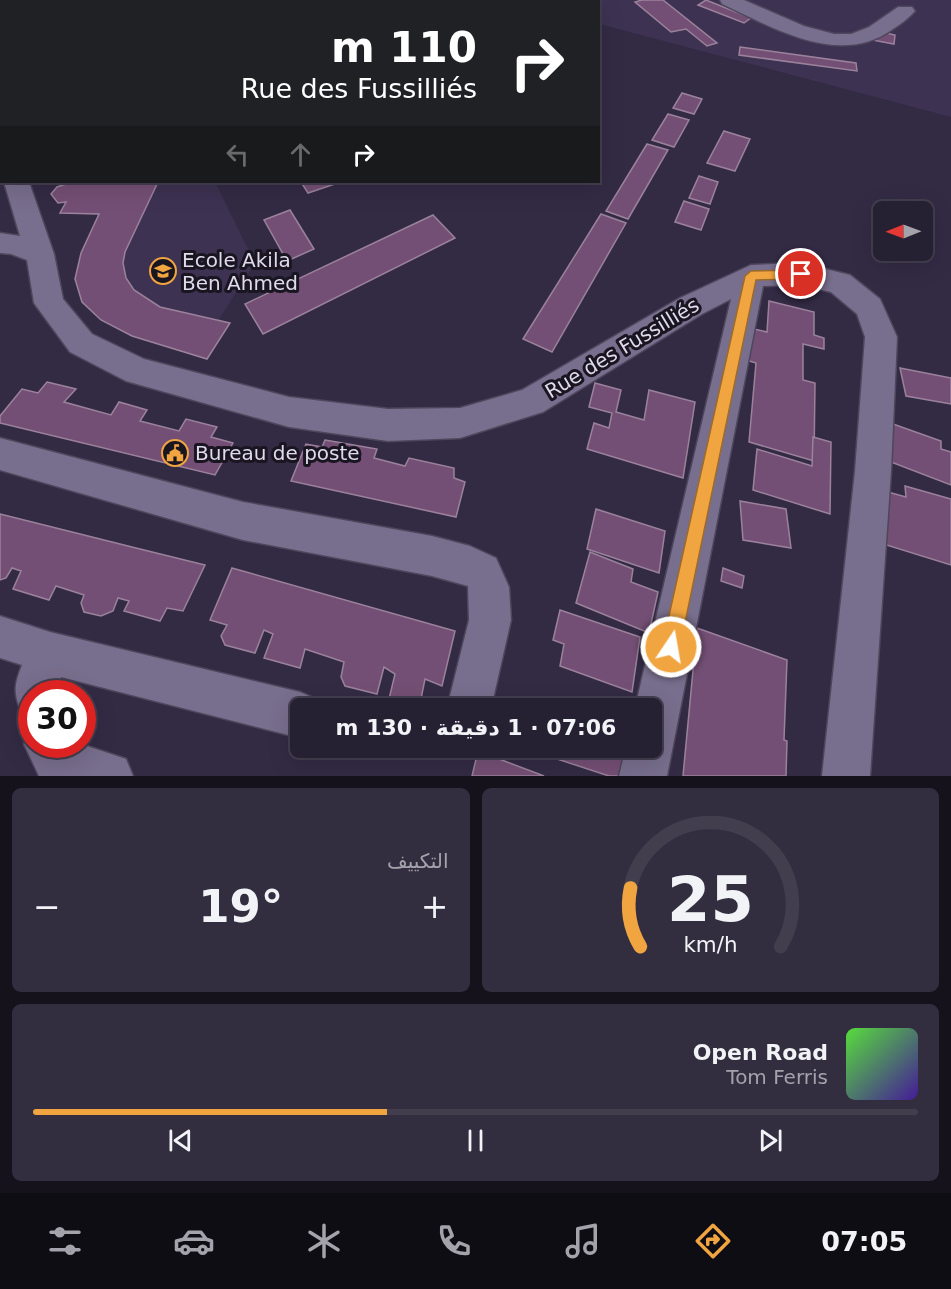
<!DOCTYPE html>
<html lang="ar">
<head>
<meta charset="utf-8">
<style>
	:root { --surface:#262033; --page:#322d3f; --text:#f1f3f6; --muted:#a4a3ac; --line:#423e4e; --accent:#f1a540 }
	body { margin:0; font-family:"DejaVu Sans","Noto Sans Arabic",sans-serif; background:var(--page); color:var(--text); direction:rtl; height:100vh; display:flex; flex-direction:column; font-size:22px; white-space:nowrap }
	* { box-sizing:border-box; margin:0 }
	p { font-size:20px; color:var(--muted) }
	.icon { flex:none; width:33px; height:33px; fill:none; stroke:currentColor; stroke-width:2; stroke-linecap:round; stroke-linejoin:round }
	.map { position:relative; height:776px; overflow:hidden; direction:ltr }
	.panel { display:flex; flex-direction:column; gap:12px; padding:12px; background:#15121c; flex:1 }
	.panel>* { flex:none }
	.top-card { position:absolute; left:0px; top:0px; width:600px; height:183px; box-shadow:0 6px 24px #0002,0 0 0 2px var(--line); direction:rtl; background:#202124; color:#fff; overflow:hidden }
	.needle { width:39px; rotate:269deg }
	.fabs { position:absolute; left:873px; top:201px; display:grid; gap:12px }
	.fabs a { display:grid; place-items:center; width:60px; height:60px; border-radius:9px; background:var(--surface); box-shadow:0 6px 24px #0002,0 0 0 2px var(--line); font-size:30px }
	.speed { position:absolute; left:18px; top:680px; display:flex; gap:12px; font-size:30px; font-weight:700; text-align:center }
	.speed>* { display:grid; place-content:center; width:78px; height:78px; border-radius:50%; background:var(--surface); box-shadow:0 6px 24px #0002,0 0 0 2px var(--line); line-height:1 }
	.speed .limit { border:9px solid #d22; background:#fff; color:#111 }
	.pin { position:absolute; display:grid; place-items:center; width:51px; height:51px; color:#fff; margin:-26px; border:3px solid #fff; border-radius:50%; box-shadow:0 2px 6px #0007 }
	.me { position:absolute; width:66px; margin:-33px; rotate:12deg; stroke-linejoin:round; filter:drop-shadow(0 0 4px #0008) }
	.turn { display:flex; align-items:center; gap:21px; height:126px; padding:0 24px; font-size:27px }
	.turn .icon { width:78px; height:78px; stroke-width:2.5 }
	.turn b { display:block; font-size:42px; line-height:51px }
	.lanes { display:flex; align-items:center; height:57px; padding:0 24px; background:#0003; justify-content:center; gap:30px; direction:ltr }
	.lanes .off { opacity:.35 }
	.big { font-size:45px; font-weight:800; line-height:1.1 }
	.panel .widget { flex:1; display:flex; flex-direction:column; justify-content:center; gap:9px; min-width:0; padding:0 21px; border-radius:9px; background:var(--page) }
	.panel .dial { align-items:center; gap:0 }
	.dial svg { height:156px; overflow:visible; fill:none; stroke:var(--line); stroke-width:7; stroke-linecap:round; text-anchor:middle }
	.dial text { fill:var(--text); stroke:none }
	.song { display:flex; align-items:center; gap:18px }
	.cover { width:72px; height:72px; border-radius:9px; background:linear-gradient(135deg,hsl(110 70% 55%),hsl(260 70% 35%)) }
	.played { height:6px; border-radius:3px; background:linear-gradient(90deg,var(--accent) 40%,var(--line) 40%) }
	.keys { display:flex; justify-content:space-around; direction:ltr }
	.heat { display:flex; justify-content:space-between; align-items:center; font-size:33px; direction:ltr }
	.panel .tiles { flex:1; display:grid; gap:12px; grid-template-columns:1fr 1fr }
	.widget:last-child { grid-column:span 2 }
	.trip { position:absolute; left:290px; top:698px; width:372px; height:60px; border-radius:9px; background:var(--surface); box-shadow:0 6px 24px #0002,0 0 0 2px var(--line); font-weight:800; line-height:60px; text-align:center; direction:rtl }
	.dock { display:flex; height:96px; justify-content:space-around; align-items:center; background:#0f0d14; color:var(--muted) }
	.dock .icon { width:42px; height:42px }
	.dock .on { color:var(--accent) }
	.dock b { font-size:27px; color:var(--text) }
	.map>svg:first-child { display:block }
	.built { fill:#3d3252 }
	.building { fill:#744f75; stroke:#9b829c; stroke-width:1.5 }
	.lines { fill:none; stroke-linecap:round; stroke-linejoin:round }
	.minor-casing { stroke:#4e465c; stroke-width:3 }
	.minor { fill:#786e8d; fill-rule:evenodd }
	.route { fill:#f1a540; stroke:#9d6b2a; stroke-width:1.5 }
	.labels { text-anchor:middle; dominant-baseline:central; stroke-width:6; stroke-linejoin:round; paint-order:stroke }
	.poi-label { font-size:20px; fill:#dfdaec; stroke:#191521; text-anchor:start }
	.street-label { font-size:20px; fill:#dfdaec; stroke:#191521 }
</style>
</head>
<body>
<div class="map">
<svg width="951" height="776" viewBox="0 0 951 776">
	<rect width="100%" height="100%" fill="#332a44"/>
	<g class="built">
		<path d="M476 0H951V117L599 24 598 2Z"/>
		<path d="M80 182H215L255 263 219 319 230 323 207 359 132 336 101 320 82 302 75 279 81 253 99 215 60 213 65 203H58L51 194 57 187 69 183Z"/>
	</g>
	<g class="building">
		<path d="M402 0H464L465 2H404Z"/>
		<path d="M642 0H663L717 43 707 46 686 29 671 32 635 2Z"/>
		<path d="M706 0 751 18 744 23 698 5Z"/>
		<path d="M873 30 895 35 894 44 872 40Z"/>
		<path d="M740 47 856 63 857 71 739 55Z"/>
		<path d="M682 93 702 99 694 114 673 108Z"/>
		<path d="M668 114 689 120 674 147 652 140Z"/>
		<path d="M724 131 750 139 735 171 707 163Z"/>
		<path d="M647 144 668 150 628 219 606 211Z"/>
		<path d="M699 176 718 182 710 204 689 198Z"/>
		<path d="M80 182H158L125 252 123 263 126 278 134 290 160 307 230 323 207 359 132 336 101 320 82 302 75 279 81 253 99 214 60 213 66 202 58 203 51 194 57 187 69 183Z"/>
		<path d="M301 182H337L338 183 308 193Z"/>
		<path d="M684 201 709 209 701 230 675 222Z"/>
		<path d="M290 210 314 249 287 261 264 220Z"/>
		<path d="M601 214 626 223 552 352 523 339Z"/>
		<path d="M433 215 455 238 263 334 245 304Z"/>
		<path d="M769 301 814 312V335L824 338V349L803 344V380L815 383 814 461 749 442 756 363 746 360 749 328 767 332Z"/>
		<path d="M900 368 951 378V404L906 396Z"/>
		<path d="M47 382 76 389 64 402 111 415 119 402 147 410 140 421 179 431 186 419 217 427 211 437 233 443 215 475 0 423V416L22 389 38 393Z"/>
		<path d="M595 383 621 390 616 412 644 420 649 390 695 402 683 478 587 449 594 423 609 428 612 413 589 407Z"/>
		<path d="M893 424 941 441V449L951 452V485L891 462Z"/>
		<path d="M813 437 831 442 830 514 753 490 757 449 812 466Z"/>
		<path d="M325 440 377 449 374 458 405 466 409 458 454 468V478L465 482 456 517 291 481 306 444 322 447Z"/>
		<path d="M905 486 951 499V565L880 543 877 489 906 497Z"/>
		<path d="M740 501 786 509 791 548 743 540Z"/>
		<path d="M596 509 665 531 659 573 587 549Z"/>
		<path d="M0 514 140 549 205 565 183 611 167 608 160 621 124 611 129 601 118 598 113 611 101 616 84 612 81 603 84 595 56 586 49 600 13 589 21 571 12 568 6 578 0 580Z"/>
		<path d="M590 552 633 569 631 582 658 592 649 633 576 603Z"/>
		<path d="M232 568 455 631 442 686 425 679 421 699 409 705 389 699 395 674 384 667 377 694 345 686 341 677 344 662 305 649 300 668 264 658 273 634 264 630 255 653 225 645 221 636 227 625 210 620Z"/>
		<path d="M723 568 744 576 742 588 721 581Z"/>
		<path d="M560 610 640 637 632 692 560 666 564 644 553 640Z"/>
		<path d="M697 628 787 660 784 740 787 741 786 776H683Z"/>
		<path d="M561 698 592 708H559Z"/>
		<path d="M553 747H629L626 776H609L551 757Z"/>
		<path d="M478 751 544 776H472Z"/>
	</g>
	<g class="lines">
		<defs>
			<g id="minor">
				<path d="M8 0H31L7 2Z"/>
				<path d="M122 0H145L121 2Z"/>
				<path d="M282 0H300L301 2H282Z"/>
				<path d="M369 0H387L388 2H369Z"/>
				<path d="M561 0H583L560 2Z"/>
				<path d="M720 0H744L804 26 834 34H851L869 27 898 7H912L915 11C909 18 901 24 893 29 840 68 774 28 722 4Z"/>
				<rect x="0" y="28" width="2" height="12"/>
				<rect x="0" y="112" width="2" height="20"/>
				<path d="M4 182H29L54 254 63 299 92 334 144 359 289 397 388 409 460 408 522 390 680 298 751 265 801 263 850 275 880 299 897 337 891 471 870 776H822L855 471 865 337 857 314 831 292 801 285 763 286 667 776H619L626 747H651V708H635L731 299 702 314 543 412 460 438 388 441 289 427 126 381 70 352 34 303 27 260 11 254 0 253V233L20 236Z"/>
				<path d="M0 438 243 502 432 536 470 546 496 558 509 587 511 620 491 708H447L469 620 468 586 432 576 243 540 0 470Z"/>
				<path d="M0 616 50 632 300 692 316 699 320 708H300V738L61 677 58 693H32V713L20 709C13 691 15 683 22 665L0 658Z"/>
				<path d="M32 727V744H81L126 759 133 776H39L24 744Z"/>
			</g>
		</defs>
		<use href="#minor" class="minor-casing"/>
		<use href="#minor" class="minor"/>
	</g>
	<path class="route" d="M801 270 807 274 801 279 756 280 680 647 677 653 671 656 665 653 662 647 745 276 751 271Z"/>
	<defs>
		<symbol id="school-ring" viewBox="-11 -11 22 22"><circle r="9.5" fill="#191521" stroke="#f1a540" stroke-width="1.5"/><path d="M0-5L7-2L0 1L-7-2ZM-4 1L0 2.5L4 1V4Q0 6-4 4Z" fill="#f1a540"/></symbol>
		<symbol id="civic-ring" viewBox="-11 -11 22 22"><circle r="9.5" fill="#191521" stroke="#f1a540" stroke-width="1.5"/><path d="M-.6-6.5H3V-4.5H.6V-3L4-1V1h2V6H-6V1h2V-1L-.6-3ZM-1.2 2.5V6h2.4V2.5Z" fill="#f1a540"/></symbol>
	</defs>
	<g fill-rule="evenodd">
		<use href="#school-ring" x="148" y="256" width="30" height="30"/>
		<use href="#civic-ring" x="160" y="438" width="30" height="30"/>
	</g>
	<g class="labels">
		<g class="poi-label">
			<text x="182" y="260">Ecole Akila<tspan x="182" dy="23">Ben Ahmed</tspan></text>
			<text x="195" y="453">Bureau de poste</text>
		</g>
		<g class="street-label">
			<text transform="translate(622 348) rotate(-31)">Rue des Fussilliés</text>
		</g>
	</g>
</svg>
<div class="fabs">
<a><svg class="needle" viewBox="-14 -14 28 28"><path d="M0-13l5 13h-10z" fill="#e53935"/><path d="M0 13l5-13h-10z" fill="#a4a3ac"/></svg></a>
</div>
<div class="speed"><div class="limit">30</div></div>
<div class="pin" style="left:801px;top:274px;background:#d93025"><svg class="icon" aria-label="arrive" viewBox="0 0 24 24"><path d="M6 21V4h12l-3 4 3 4H6"/></svg></div>
<svg class="me" style="left:671px;top:647px" viewBox="-20 -20 40 40"><circle r="17" fill="#f1a540" stroke="#fff" stroke-width="3"/><path d="M0-11L8 9 0 5-8 9z" fill="#fff"/></svg>
<div class="trip">07:06 · 1 دقيقة · 130 m</div>
<div class="top-card">
<div class="turn"><svg class="icon" aria-label="right" viewBox="0 0 24 24"><path d="M7 20v-9h11M14 6l5 5-5 5"/></svg><div><b>110 m</b>Rue des Fussilliés</div></div>
<div class="lanes"><svg class="icon off" aria-label="left" viewBox="0 0 24 24"><path d="M17 20v-9H6M10 6l-5 5 5 5"/></svg><svg class="icon off" aria-label="ahead" viewBox="0 0 24 24"><path d="M12 20V5M6 11l6-6 6 6"/></svg><svg class="icon" aria-label="right" viewBox="0 0 24 24"><path d="M7 20v-9h11M14 6l5 5-5 5"/></svg></div>
</div>
</div>
<section class="panel">
<div class="tiles">
<div class="widget dial"><svg viewBox="0 0 100 80">
<path d="M14 69A42 42 0 1 1 86 69"/>
<path d="M14 69A42 42 0 0 1 9 39" stroke="#f1a540"/>
<text x="50" y="56" font-size="32" font-weight="700">25</text>
<text x="50" y="72" font-size="11">km/h</text>
</svg></div>
<div class="widget"><p>التكييف</p>
<div class="heat"><a>−</a><b class="big">19°</b><a>+</a></div>
</div>
<div class="widget">
<div class="song"><i class="cover"></i><div><b>Open Road</b><p>Tom Ferris</p></div></div>
<div class="played"></div>
<div class="keys"><svg class="icon" aria-label="previous" viewBox="0 0 24 24"><path d="M18 5L8 12l10 7zM5 5v14"/></svg><svg class="icon" aria-label="pause" viewBox="0 0 24 24"><path d="M8 5v14M16 5v14"/></svg><svg class="icon" aria-label="next" viewBox="0 0 24 24"><path d="M6 5l10 7-10 7zM19 5v14"/></svg></div>
</div>
</div>
</section>
<nav class="dock">
<b>07:05</b>
<svg class="icon on" aria-label="directions" viewBox="0 0 24 24"><path d="M12 3l9 9-9 9-9-9zM9 14v-3h6M13 9l2 2-2 2"/></svg>
<svg class="icon" aria-label="music" viewBox="0 0 24 24"><path d="M9 18V5l10-2v13"/><circle cx="6" cy="18" r="3"/><circle cx="16" cy="16" r="3"/></svg>
<svg class="icon" aria-label="phone" viewBox="0 0 24 24"><path d="M5 4h4l2 5-3 2q2 4 5 5l2-3 5 2v4C11 20 4 13 5 4z"/></svg>
<svg class="icon" aria-label="climate" viewBox="0 0 24 24"><path d="M12 3v18M4 7l16 10M4 17L20 7"/></svg>
<svg class="icon" aria-label="car" viewBox="0 0 24 24"><path d="M5 17H2v-5l4-1 3-4h7l3 4 3 1v5h-3M9 17h6M6 11h13"/><circle cx="7" cy="17" r="2"/><circle cx="17" cy="17" r="2"/></svg>
<svg class="icon" aria-label="filters" viewBox="0 0 24 24"><path d="M4 7h16M4 17h16"/><circle cx="9" cy="7" r="2"/><circle cx="15" cy="17" r="2"/></svg>
</nav>
</body>
</html>
